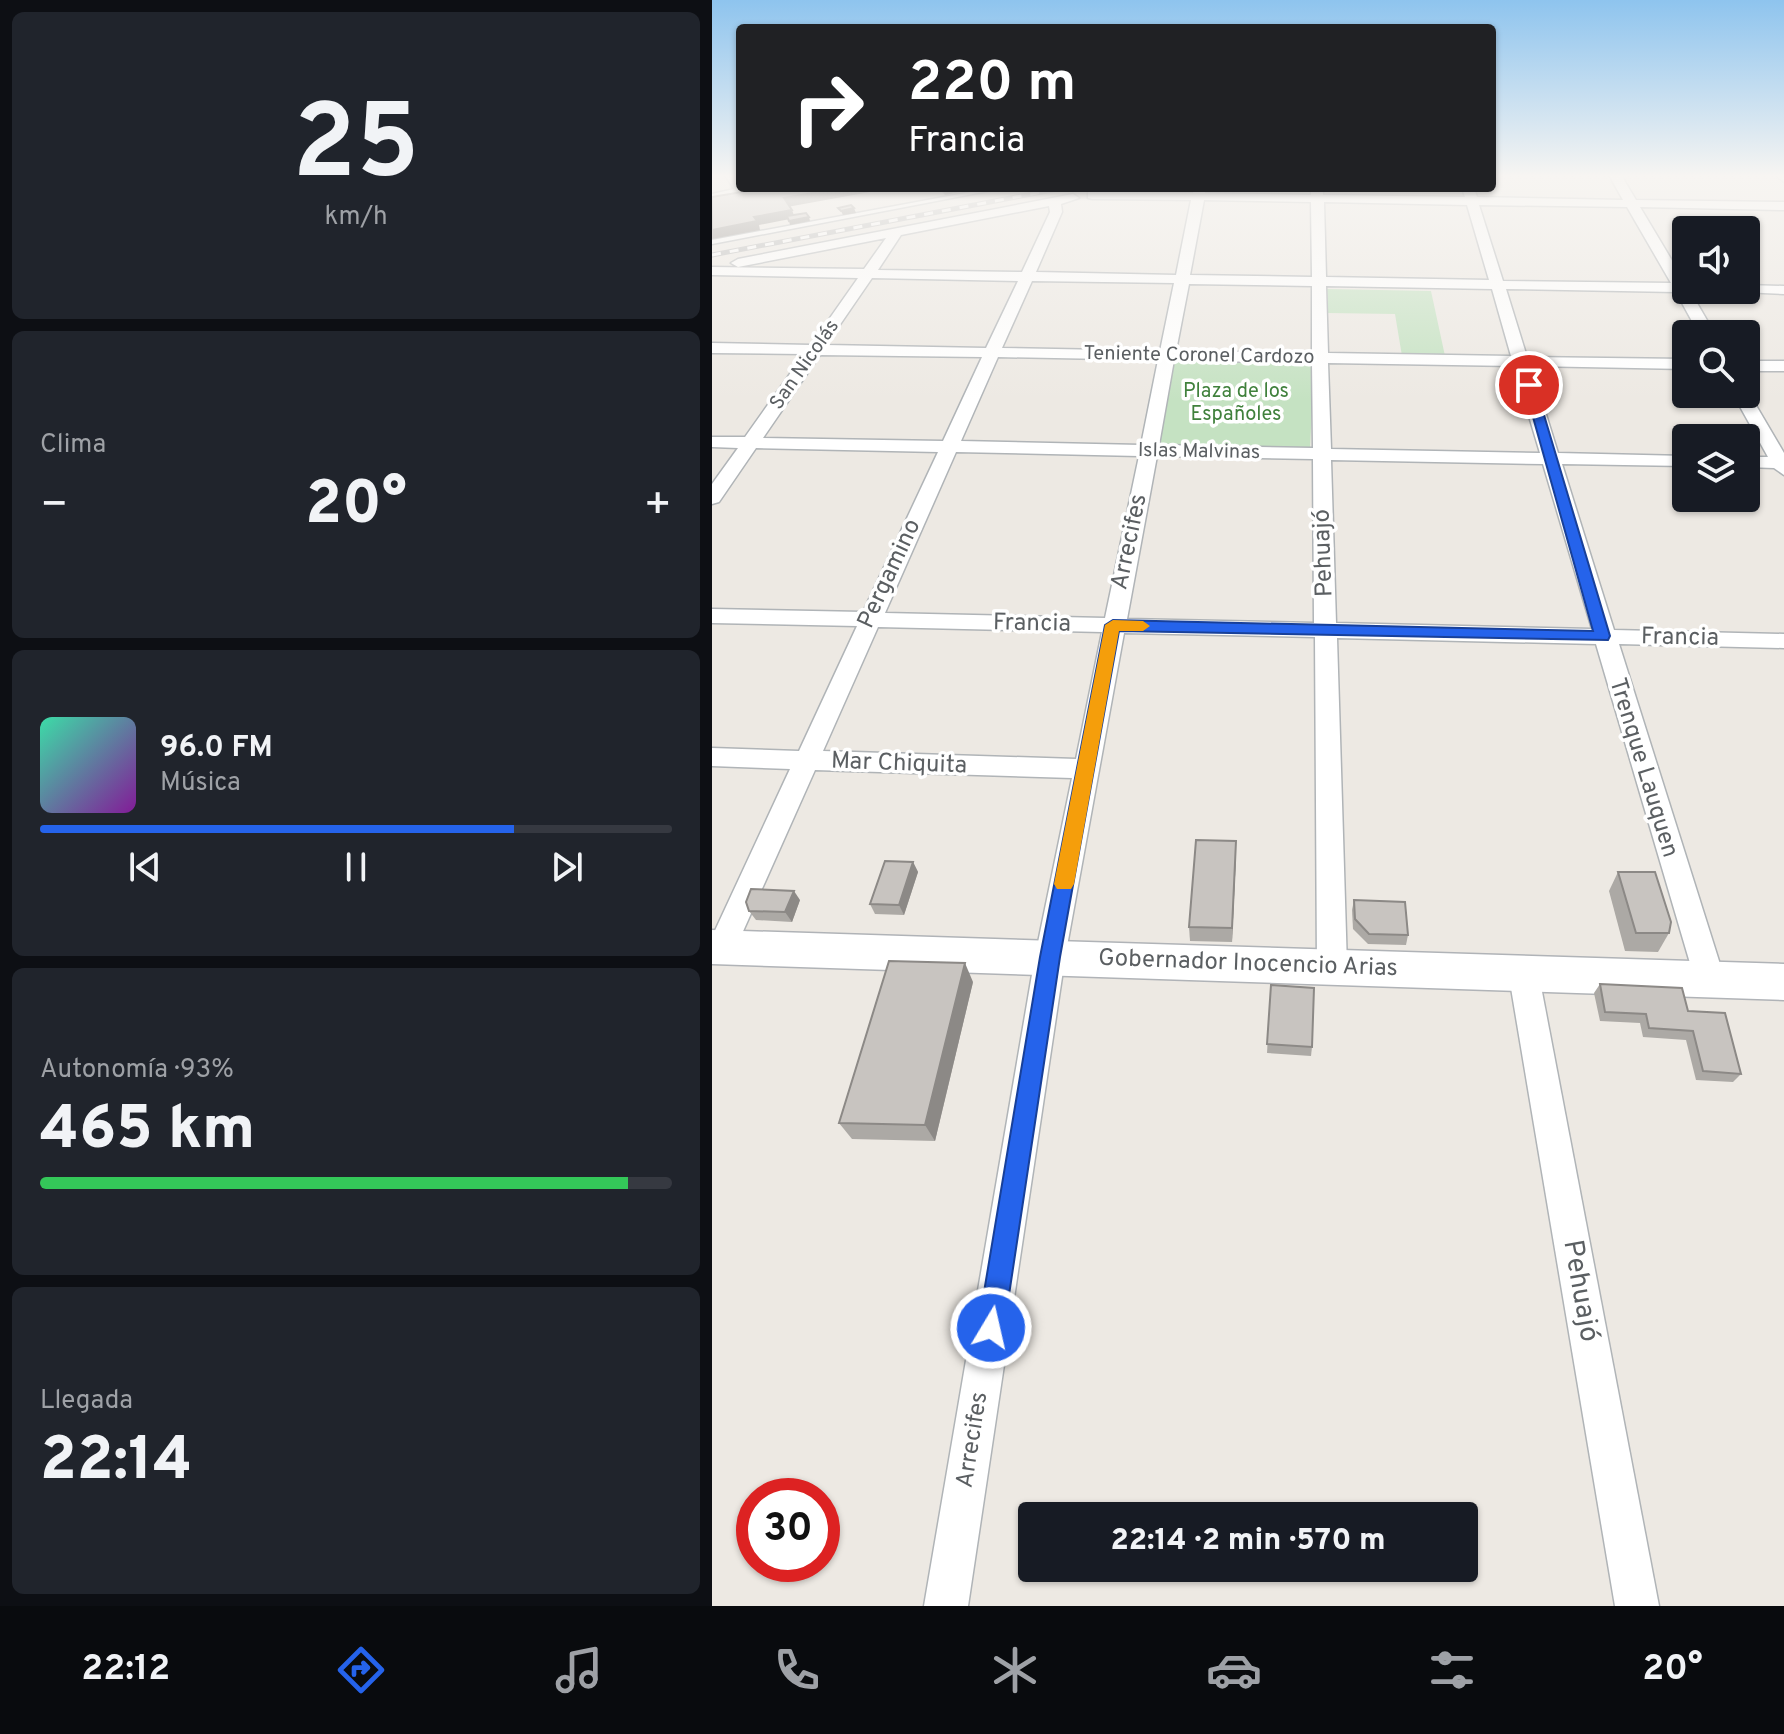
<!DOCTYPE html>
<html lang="es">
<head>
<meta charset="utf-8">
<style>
	:root { --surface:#171b24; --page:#20242c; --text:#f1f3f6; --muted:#9ea1a6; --line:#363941; --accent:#2563eb }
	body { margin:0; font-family:Overpass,sans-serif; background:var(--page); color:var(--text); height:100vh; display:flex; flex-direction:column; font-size:30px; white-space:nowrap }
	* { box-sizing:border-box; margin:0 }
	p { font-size:26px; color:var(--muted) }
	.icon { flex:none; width:44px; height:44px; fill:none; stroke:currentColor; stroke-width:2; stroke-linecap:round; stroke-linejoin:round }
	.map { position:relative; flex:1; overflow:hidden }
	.details { display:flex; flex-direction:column; gap:12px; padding:12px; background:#0d0f14; width:712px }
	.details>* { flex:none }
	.top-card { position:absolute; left:24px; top:24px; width:760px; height:168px; border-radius:8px; box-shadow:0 2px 6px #0004; background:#202124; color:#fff; overflow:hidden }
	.tools { position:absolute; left:960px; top:216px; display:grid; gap:16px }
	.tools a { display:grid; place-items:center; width:88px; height:88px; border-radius:8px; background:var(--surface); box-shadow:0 2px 6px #0004; font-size:40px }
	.speed { position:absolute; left:24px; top:1478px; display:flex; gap:16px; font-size:40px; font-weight:700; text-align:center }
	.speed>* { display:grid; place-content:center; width:104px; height:104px; border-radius:50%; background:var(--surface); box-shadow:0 2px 6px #0004; line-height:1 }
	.speed .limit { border:12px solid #d22; background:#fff; color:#111 }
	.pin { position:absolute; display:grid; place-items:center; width:68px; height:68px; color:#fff; margin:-34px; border:4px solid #fff; border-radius:50%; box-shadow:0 2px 8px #0007 }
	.me { position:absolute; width:88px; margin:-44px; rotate:9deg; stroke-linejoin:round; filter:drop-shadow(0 0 6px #0008) }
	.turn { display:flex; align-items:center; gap:28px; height:168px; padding:0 40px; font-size:36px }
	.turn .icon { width:104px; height:104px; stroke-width:2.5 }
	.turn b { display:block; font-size:56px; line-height:68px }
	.big { font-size:60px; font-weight:800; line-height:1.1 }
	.details .widget { flex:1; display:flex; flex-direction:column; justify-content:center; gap:12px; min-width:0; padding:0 28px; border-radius:12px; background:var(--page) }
	.details .dial { align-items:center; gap:0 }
	.dial b { font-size:104px; line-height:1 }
	.song { display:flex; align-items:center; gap:24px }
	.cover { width:96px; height:96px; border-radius:12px; background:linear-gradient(135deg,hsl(160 70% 55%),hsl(290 70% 35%)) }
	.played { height:8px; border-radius:4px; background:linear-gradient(90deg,var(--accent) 75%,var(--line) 75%) }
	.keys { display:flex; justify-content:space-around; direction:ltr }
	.heat { display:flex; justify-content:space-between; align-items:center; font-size:44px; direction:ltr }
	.charge { height:12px; border-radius:6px; background:linear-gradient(90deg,#34c759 93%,var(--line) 0) }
	.trip { position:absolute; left:306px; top:1502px; width:460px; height:80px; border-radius:8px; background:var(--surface); box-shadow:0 2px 6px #0004; font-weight:800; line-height:80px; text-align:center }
	.tab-bar { display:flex; height:128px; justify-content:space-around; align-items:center; background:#090b0e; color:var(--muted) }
	.tab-bar .icon { width:56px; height:56px }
	.tab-bar .on { color:var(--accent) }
	.tab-bar b { font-size:36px; color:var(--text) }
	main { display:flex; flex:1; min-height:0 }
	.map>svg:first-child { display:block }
	.green { fill:#c5e2c2 }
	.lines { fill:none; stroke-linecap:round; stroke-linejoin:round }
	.lane-casing { stroke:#b0b4b7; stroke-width:3 }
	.street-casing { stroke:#b0b4b7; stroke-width:3 }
	.secondary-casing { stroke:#b0b3b7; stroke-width:3 }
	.lane { fill:#fff; fill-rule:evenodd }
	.street { fill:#fff; fill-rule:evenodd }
	.secondary { fill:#fff; fill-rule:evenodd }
	.rail-casing { stroke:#b1b2b2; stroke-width:5 }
	.rail { stroke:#fff; stroke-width:3; stroke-dasharray:9; stroke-linecap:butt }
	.wall { fill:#aca9a5 }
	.shaded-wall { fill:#8c8986 }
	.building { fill:#c8c4c0; stroke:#8c8986; stroke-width:2 }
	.route { fill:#2563eb; stroke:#184099; stroke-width:2 }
	.slow { fill:#f59e0b }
	.labels { text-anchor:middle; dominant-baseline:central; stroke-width:7; stroke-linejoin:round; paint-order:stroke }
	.far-street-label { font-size:20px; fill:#5b5f62; stroke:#fff }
	.far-park-label { font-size:20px; fill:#40813c; stroke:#fff }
	.street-label { font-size:24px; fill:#5b5f62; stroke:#fff }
	.near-street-label { font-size:28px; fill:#5b5f62; stroke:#fff }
</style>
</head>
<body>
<main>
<section class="details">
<div class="widget dial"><b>25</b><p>km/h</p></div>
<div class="widget"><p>Clima</p>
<div class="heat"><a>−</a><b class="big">20°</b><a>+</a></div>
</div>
<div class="widget">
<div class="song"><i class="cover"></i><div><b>96.0 FM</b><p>Música</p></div></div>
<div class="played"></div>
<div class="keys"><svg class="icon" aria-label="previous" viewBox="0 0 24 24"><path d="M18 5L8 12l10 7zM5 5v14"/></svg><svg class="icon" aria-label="pause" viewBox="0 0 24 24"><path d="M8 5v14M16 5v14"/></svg><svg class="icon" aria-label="next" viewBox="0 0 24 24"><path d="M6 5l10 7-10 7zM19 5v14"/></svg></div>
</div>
<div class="widget"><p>Autonomía · 93%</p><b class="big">465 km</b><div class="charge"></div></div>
<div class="widget"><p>Llegada</p><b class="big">22:14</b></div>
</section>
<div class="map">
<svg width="1072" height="1606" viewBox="0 0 1072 1606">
	<rect width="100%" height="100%" fill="#ede9e3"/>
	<g class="green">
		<path d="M615 289 719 291 733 356H690L683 314 616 313Z"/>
		<path d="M462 358 602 360 598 450 447 447Z"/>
	</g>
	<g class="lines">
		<defs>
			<path id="lane" d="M280 188H292L0 244V240Z"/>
			<g id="street">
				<path d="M13 175H25L28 188 35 191 0 202V194L22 189Z"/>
				<path d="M897 175H909L924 200 1072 202V210L928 207 974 284V290H980L978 291 1003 334H987L964 292 794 289 815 357 974 359V369L819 366 846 453 974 456V466L850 464 902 630 1072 634V648L907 644 1013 980 1009 989 998 993 987 989 983 980 884 644 625 638 635 967 630 976 620 980 610 976 605 967 603 637 412 633 353 957 256 1606H212L323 957 360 778 103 770 20 956 10 960 0 956V937L78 769 0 766V748L87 751 145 626 0 623V609L151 612 226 452 44 448 7 502 0 504V484L26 448 0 447V437H33L92 354 0 353V343L99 345 146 278 0 275V267L152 269 174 238 26 267 19 263 26 259 361 194 367 198 349 204 350 212 324 272 464 275 479 200 380 199 376 198V192L481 193 482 188H494L493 193 599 195V188H611V195L753 197 750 188H762L765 197 911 200ZM492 200 599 202 600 277 478 275ZM612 202 755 205 777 280 614 277ZM767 205 915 207 959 283 791 281ZM337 206 338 212 310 272 166 270 189 235ZM160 278 306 281 274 348 114 345ZM320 281 462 283 448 351 290 348ZM477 284 600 286V353L464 351ZM614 286 780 289 799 356 616 353ZM108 355 270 357 231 441 51 438ZM286 357 446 360 429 445 249 441ZM462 360 600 363 601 448 447 445ZM616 363 802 366 828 453 619 449ZM244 452 427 456 393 618 173 613ZM445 456 601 459 602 623 415 619ZM619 460 831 464 880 629 624 623ZM166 627 390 632 364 759 111 751Z"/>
				<path d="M1063 175H1072V182Z"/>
				<path d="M1034 285 1072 286V294L1029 292 1027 290H1034Z"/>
				<rect x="1034" y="361" width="38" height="10"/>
				<path d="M1035 390 1072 453V475L1062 468 1034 467V457H1056L1021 394H1034Z"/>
				<path d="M812 963 823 967 827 976 947 1606H903L797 976 801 967Z"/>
			</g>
			<path id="secondary" d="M0 930 1072 964V1000L0 964Z"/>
		</defs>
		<use href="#lane" class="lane-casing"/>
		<use href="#street" class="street-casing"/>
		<use href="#secondary" class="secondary-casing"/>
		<use href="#lane" class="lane"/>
		<use href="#street" class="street"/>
		<use href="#secondary" class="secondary"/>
		<defs>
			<path id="rail" d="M0 255 351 188"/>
		</defs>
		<use href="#rail" class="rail-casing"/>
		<use href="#rail" class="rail"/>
	</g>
	<g class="wall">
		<path d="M226 188H266L233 195Z"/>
		<path d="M524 856 520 942 478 941 477 927Z"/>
		<path d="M201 862 206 872 192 915 163 914 158 904Z"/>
		<path d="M906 872 957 933 946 952 913 951 897 891Z"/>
		<path d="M88 900 80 922 44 920 37 911Z"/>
		<path d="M642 900 696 935 694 945 656 944 641 929 640 910Z"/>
		<path d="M261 982 223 1141 140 1139 127 1123Z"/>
		<path d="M888 984 976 1011 1029 1074 1021 1082 984 1080 974 1040 931 1037 928 1023 888 1021 882 993Z"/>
		<path d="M559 985 600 1047 599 1056 555 1053Z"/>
	</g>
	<g class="shaded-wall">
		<path d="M130 188H180L75 207 72 198Z"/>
		<path d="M231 188H266L233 195Z"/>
		<path d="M142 208 144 213 131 215 129 211Z"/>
		<path d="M80 210 83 218 47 225 48 230 0 239V230L42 217Z"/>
		<path d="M97 217 98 221 78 225 77 221Z"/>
		<path d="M524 841V856L520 942V928Z"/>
		<path d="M201 862 206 872 192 915 187 905Z"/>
		<path d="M82 891 88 900 80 922 73 912Z"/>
		<path d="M253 963 261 982 223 1141 213 1125Z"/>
	</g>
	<g class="building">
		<path d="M54 188H130L72 198 80 210 42 217 45 221 0 230V197Z"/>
		<path d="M139 205 142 208 129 211 126 208Z"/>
		<path d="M94 213 97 217 77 221 75 216Z"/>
		<path d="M484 840 524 841 520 928 477 927Z"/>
		<path d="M173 861 201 862 187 905 158 904Z"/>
		<path d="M906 872H943L959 922 957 933H924Z"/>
		<path d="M39 889 82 891 73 912 37 911 34 902Z"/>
		<path d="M642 900 693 902 696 935 657 934 643 919Z"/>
		<path d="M177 961 253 963 213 1125 127 1123Z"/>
		<path d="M888 984 970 988 976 1011 1013 1013 1029 1074 991 1071 981 1031 937 1028 934 1014 893 1012Z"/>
		<path d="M559 985 602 988 600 1047 555 1044Z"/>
	</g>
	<linearGradient id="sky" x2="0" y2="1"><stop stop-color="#8ec4ee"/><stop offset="0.44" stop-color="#f7f5f2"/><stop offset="1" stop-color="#f7f5f2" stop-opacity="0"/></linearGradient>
	<rect width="1072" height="400" fill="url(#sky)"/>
	<path class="route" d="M817 382 823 385 898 636 896 640 407 631 348 957 292 1328 288 1337 279 1341 269 1337 266 1328 328 957 393 625 401 620 881 631 812 385Z"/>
	<path class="slow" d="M401 620 431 621 438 626 431 631H407L362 884 359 889H345L342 884 393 625Z"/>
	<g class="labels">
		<g class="far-street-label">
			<text transform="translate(487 356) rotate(1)">Teniente Coronel Cardozo</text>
			<text transform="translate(93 365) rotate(-55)">San Nicolás</text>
			<text transform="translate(487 452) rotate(1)">Islas Malvinas</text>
		</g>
		<g class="far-park-label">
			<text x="524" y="392">Plaza de los<tspan x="524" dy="23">Españoles</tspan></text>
		</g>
		<g class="street-label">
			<text transform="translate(418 542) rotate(-78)">Arrecifes</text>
			<text transform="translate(612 553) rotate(-92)">Pehuajó</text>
			<text transform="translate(178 574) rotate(-65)">Pergamino</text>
			<text transform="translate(320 624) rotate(1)">Francia</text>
			<text transform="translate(968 638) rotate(1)">Francia</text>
			<text transform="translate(187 764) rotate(2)">Mar Chiquita</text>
			<text transform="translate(931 768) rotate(73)">Trenque Lauquen</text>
			<text transform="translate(536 964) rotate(2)">Gobernador Inocencio Arias</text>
			<text transform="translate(261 1440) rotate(-81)">Arrecifes</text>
		</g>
		<g class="near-street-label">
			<text transform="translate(868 1291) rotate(80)">Pehuajó</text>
		</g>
	</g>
</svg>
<div class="tools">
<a><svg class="icon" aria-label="sound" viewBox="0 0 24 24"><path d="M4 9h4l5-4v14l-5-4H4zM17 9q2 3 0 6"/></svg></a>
<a><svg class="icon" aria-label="search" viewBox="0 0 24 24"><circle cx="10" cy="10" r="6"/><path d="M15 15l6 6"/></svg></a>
<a><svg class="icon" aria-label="layers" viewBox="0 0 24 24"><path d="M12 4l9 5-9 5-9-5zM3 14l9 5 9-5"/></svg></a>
</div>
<div class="speed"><div class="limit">30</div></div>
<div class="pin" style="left:817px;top:385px;background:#d93025"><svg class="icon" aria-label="arrive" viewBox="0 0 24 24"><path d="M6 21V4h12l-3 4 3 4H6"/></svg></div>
<svg class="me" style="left:279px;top:1328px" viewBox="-20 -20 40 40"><circle r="17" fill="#2563eb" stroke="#fff" stroke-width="3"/><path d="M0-11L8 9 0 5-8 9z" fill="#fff"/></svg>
<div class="trip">22:14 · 2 min · 570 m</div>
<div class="top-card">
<div class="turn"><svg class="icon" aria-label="right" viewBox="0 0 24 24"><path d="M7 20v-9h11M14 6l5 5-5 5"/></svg><div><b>220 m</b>Francia</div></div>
</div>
</div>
</main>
<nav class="tab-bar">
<b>22:12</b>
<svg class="icon on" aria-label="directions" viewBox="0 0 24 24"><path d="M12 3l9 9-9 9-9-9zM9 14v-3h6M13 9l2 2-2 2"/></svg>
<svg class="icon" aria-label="music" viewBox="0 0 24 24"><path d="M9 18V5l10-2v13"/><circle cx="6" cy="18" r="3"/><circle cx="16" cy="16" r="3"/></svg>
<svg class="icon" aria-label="phone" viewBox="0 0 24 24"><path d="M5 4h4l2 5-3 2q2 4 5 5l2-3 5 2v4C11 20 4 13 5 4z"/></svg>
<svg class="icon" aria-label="climate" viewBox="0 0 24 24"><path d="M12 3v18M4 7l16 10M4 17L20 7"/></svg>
<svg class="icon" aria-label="car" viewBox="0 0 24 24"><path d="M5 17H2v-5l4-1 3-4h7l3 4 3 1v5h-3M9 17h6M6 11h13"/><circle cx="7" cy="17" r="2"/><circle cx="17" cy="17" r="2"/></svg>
<svg class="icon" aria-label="filters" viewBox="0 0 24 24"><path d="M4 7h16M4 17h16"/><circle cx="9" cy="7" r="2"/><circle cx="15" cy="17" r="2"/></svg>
<b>20°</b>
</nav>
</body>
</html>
